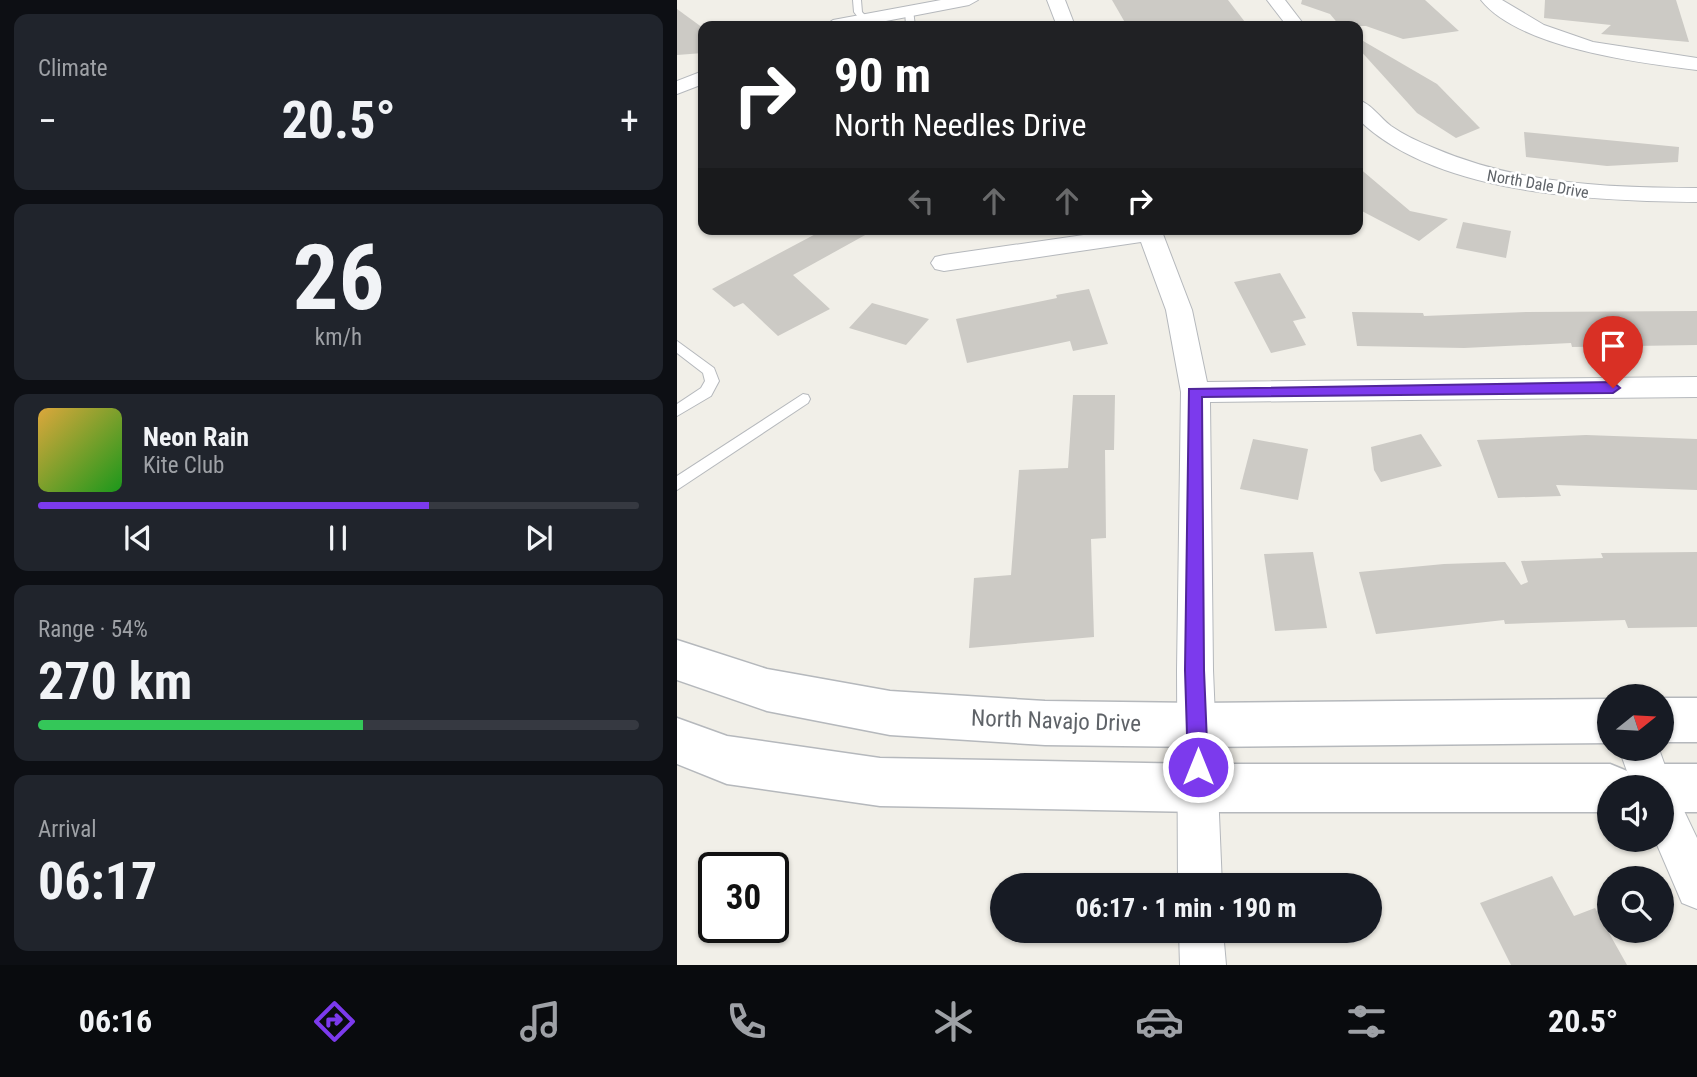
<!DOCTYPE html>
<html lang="en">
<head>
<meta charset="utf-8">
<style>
	:root { --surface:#171b24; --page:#20242c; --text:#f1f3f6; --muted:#9ea1a6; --line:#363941; --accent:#7c3aed }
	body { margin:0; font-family:"Roboto Condensed",sans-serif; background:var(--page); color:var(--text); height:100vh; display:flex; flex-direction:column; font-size:26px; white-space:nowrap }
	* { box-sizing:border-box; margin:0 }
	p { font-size:23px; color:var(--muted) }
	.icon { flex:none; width:38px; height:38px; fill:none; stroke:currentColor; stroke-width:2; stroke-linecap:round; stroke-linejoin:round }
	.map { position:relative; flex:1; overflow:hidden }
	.sheet { display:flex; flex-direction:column; gap:14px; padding:14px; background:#0d0f14; width:677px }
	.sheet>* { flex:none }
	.banner { position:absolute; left:21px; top:21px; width:665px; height:214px; border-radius:14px; box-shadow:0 2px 5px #0004; background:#202124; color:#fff; overflow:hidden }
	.needle { width:46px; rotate:72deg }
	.fabs { position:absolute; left:920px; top:684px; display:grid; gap:14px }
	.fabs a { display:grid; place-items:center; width:77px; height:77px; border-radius:50%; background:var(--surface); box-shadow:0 2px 5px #0004; font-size:35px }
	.speed { position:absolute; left:21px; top:852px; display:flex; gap:14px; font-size:35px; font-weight:700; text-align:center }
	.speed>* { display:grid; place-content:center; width:91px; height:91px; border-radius:50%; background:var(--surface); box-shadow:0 2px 5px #0004; line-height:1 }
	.speed .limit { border:4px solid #111; border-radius:10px; background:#fff; color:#111 }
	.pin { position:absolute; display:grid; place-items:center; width:60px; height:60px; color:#fff; margin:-72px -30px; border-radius:50% 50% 50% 0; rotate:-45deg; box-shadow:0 0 7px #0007 }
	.pin .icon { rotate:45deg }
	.me { position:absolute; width:77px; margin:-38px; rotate:0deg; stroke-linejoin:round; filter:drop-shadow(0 0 5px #0008) }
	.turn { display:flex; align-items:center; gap:24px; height:147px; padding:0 21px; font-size:32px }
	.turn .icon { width:91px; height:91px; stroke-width:2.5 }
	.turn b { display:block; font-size:49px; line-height:60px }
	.lanes { display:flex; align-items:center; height:66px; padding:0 21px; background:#0003; justify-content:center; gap:35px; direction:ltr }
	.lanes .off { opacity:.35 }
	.big { font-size:52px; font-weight:700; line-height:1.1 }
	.sheet .widget { flex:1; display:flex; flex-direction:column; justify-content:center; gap:10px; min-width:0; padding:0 24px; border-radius:14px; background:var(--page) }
	.sheet .dial { align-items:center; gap:0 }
	.dial b { font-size:91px; line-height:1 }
	.song { display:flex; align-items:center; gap:21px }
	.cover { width:84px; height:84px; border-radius:10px; background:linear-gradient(135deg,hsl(40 70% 55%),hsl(120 70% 35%)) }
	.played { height:7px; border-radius:4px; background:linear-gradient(90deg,var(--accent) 65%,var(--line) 65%) }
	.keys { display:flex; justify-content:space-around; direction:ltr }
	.heat { display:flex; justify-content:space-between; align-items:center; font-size:38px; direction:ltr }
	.charge { height:10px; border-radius:5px; background:linear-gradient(90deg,#34c759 54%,var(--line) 0) }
	.trip { position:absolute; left:313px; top:873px; width:392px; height:70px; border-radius:35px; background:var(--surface); box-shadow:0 2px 5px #0004; font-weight:700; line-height:70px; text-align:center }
	.tabs { display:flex; height:112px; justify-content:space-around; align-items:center; background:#090b0e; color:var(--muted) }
	.tabs .icon { width:49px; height:49px }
	.tabs .active { color:var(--accent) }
	.tabs b { font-size:32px; color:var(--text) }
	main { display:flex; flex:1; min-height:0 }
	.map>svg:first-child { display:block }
	.building { fill:#cccac5 }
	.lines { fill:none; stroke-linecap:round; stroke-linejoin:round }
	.service-casing { stroke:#b5b8bc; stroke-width:2 }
	.minor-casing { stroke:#b5b8bc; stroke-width:2 }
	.tertiary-casing { stroke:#b5b8bc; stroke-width:3 }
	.service { fill:#fff; fill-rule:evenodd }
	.minor { fill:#fff; fill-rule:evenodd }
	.tertiary { fill:#fff; fill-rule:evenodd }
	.route { fill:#7c3aed; stroke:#51269a; stroke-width:2 }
	.labels { text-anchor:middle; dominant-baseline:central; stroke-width:5; stroke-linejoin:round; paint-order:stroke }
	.far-street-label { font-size:16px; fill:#5f6368; stroke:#fff }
	.near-street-label { font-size:23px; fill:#5f6368; stroke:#fff }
</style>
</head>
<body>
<main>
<section class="sheet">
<div class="widget"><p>Climate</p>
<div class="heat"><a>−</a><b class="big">20.5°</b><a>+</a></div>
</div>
<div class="widget dial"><b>26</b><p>km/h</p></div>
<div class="widget">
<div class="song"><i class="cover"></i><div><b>Neon Rain</b><p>Kite Club</p></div></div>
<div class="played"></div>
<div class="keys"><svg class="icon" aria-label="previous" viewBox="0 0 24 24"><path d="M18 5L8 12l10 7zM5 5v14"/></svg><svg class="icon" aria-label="pause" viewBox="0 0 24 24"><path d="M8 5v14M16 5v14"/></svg><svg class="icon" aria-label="next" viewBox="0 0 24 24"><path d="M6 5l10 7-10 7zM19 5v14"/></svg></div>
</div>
<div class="widget"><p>Range · 54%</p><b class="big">270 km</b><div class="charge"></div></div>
<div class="widget"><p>Arrival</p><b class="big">06:17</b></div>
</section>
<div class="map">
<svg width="1020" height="965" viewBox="0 0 1020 965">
	<rect width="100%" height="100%" fill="#f1efe8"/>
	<g class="building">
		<path d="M435 0H551L571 26H450Z"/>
		<path d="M625 0H748L782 31 726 39 689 26H663L653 14 624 4Z"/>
		<path d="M868 0H999L1012 42 924 34 934 25 867 18Z"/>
		<path d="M0 9 26 28V53L0 55Z"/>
		<path d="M681 38 760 84 803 128 779 138 740 113 681 48Z"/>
		<path d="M847 132 1002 147 1001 162 930 166 849 157Z"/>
		<path d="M681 167 733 211 771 219 742 241 681 209Z"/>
		<path d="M786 222 834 231 829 258 779 248Z"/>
		<path d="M148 229H199L116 275 153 309 101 336 66 303 57 307 35 289Z"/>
		<path d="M603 273 629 318 616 321 629 345 594 353 557 282Z"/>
		<path d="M412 289 431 344 396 351 393 341 290 363 279 319 380 298 379 295Z"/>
		<path d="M195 303 252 319 229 345 172 328Z"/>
		<path d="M1020 311V345L895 347 894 343 787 348 680 346 675 312 746 313 747 316 849 312Z"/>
		<path d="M396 395H438L437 450H428L429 538 414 539 417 637 292 648 297 578 334 575 342 470 391 468Z"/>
		<path d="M744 434 765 466 704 482 697 470 694 447Z"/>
		<path d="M909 435 1020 439V490L879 485 884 496 821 498 800 440Z"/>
		<path d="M576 439 631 449 621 500 563 489Z"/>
		<path d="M636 552 650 628 598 631 587 554Z"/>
		<path d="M1020 552V627L951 628 948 620 828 624 827 620 699 634 682 572 767 564 828 562 844 585 851 582 844 561 926 558 924 553Z"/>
		<path d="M875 876 897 916 918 908 950 965H834L803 903Z"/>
	</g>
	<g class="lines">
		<defs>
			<g id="service">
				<path d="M176 0H184L185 12 192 19 190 21H184L177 12Z"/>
				<path d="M232 7 236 10 238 26H229L228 10Z"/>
				<path d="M0 341 37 368 42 381 34 396 0 416V404L24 388 28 381 26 373 0 353Z"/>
				<path d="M126 394 131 395 133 399 131 403 0 490V476Z"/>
			</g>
			<g id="minor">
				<path d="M264 0H301L292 5 183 26H147L156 20Z"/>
				<path d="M370 0H388L398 26H380Z"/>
				<path d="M590 0H608L628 26H610Z"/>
				<path d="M804 0H825L867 25 916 42 1020 58V70C962 63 842 48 804 0Z"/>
				<path d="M26 71V84L0 94V81Z"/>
				<path d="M681 100C694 103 703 118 714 126 727 135 742 142 757 148 841 184 929 188 1020 188V202C917 201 758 195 681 119Z"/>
				<path d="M448 229H484L515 310 530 382 1020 377V397L533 402 536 670 545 886H501L500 670 504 392 489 310 464 242 267 271 258 269 254 263 258 257 267 255Z"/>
				<path d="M942 749H982L996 788 995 792 999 794 1020 838V909L1005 903 978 840H985V788H956Z"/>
				<path d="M502 931H546L549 965H503Z"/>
			</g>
			<g id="tertiary">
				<path d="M0 640 90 669 213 691 368 701 521 703 933 699V743L521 747 368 745 213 735 90 711 0 680Z"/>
				<rect x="985" y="698" width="35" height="44"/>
				<path d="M0 718 50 736 203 758 521 764H933L950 771 957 788H933V812H521L203 806 50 784 0 764Z"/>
				<path d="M985 764H1020V812H985V788H961L968 771Z"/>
			</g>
		</defs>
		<use href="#service" class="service-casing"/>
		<use href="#minor" class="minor-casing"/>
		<use href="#tertiary" class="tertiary-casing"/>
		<use href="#service" class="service"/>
		<use href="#minor" class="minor"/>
		<use href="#tertiary" class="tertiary"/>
	</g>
	<path class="route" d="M936 382 943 388 936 393 525 397 527 670 531 767 528 774 521 777 514 774 511 767 508 670 512 389Z"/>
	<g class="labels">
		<g class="far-street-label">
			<text transform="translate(861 184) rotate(10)">North Dale Drive</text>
		</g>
		<g class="near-street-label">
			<text transform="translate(379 721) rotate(2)">North Navajo Drive</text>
		</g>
	</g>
</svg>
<div class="fabs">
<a><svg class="needle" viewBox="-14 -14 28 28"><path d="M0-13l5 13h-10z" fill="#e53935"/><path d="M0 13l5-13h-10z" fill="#9ea1a6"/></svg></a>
<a><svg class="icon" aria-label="sound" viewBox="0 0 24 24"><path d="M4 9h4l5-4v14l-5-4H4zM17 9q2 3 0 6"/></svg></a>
<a><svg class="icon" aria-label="search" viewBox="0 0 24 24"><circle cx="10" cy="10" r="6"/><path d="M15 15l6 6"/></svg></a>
</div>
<div class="speed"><div class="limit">30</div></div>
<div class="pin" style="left:936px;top:388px;background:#d93025"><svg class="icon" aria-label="arrive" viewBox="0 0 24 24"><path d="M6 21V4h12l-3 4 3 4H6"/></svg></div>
<svg class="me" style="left:521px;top:767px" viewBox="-20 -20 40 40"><circle r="17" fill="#7c3aed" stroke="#fff" stroke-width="3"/><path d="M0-11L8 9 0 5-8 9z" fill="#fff"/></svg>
<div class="trip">06:17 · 1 min · 190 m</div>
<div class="banner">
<div class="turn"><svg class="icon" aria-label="right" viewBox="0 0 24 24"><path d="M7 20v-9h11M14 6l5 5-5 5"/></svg><div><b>90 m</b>North Needles Drive</div></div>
<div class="lanes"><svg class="icon off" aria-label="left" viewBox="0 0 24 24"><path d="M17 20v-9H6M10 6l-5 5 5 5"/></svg><svg class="icon off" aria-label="ahead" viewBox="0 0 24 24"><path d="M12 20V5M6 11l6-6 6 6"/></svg><svg class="icon off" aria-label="ahead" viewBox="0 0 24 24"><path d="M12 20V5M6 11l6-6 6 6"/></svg><svg class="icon" aria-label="right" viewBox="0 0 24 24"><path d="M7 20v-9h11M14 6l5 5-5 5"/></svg></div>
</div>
</div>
</main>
<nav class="tabs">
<b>06:16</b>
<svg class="icon active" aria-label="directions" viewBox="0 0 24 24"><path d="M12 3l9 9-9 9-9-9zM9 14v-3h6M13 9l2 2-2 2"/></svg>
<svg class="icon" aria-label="music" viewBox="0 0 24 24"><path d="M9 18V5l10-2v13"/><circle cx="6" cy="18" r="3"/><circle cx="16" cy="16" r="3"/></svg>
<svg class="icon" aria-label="phone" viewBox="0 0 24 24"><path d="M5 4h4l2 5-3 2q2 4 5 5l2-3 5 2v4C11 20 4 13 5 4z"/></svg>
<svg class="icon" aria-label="climate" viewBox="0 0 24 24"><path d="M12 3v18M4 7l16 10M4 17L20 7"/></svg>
<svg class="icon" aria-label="car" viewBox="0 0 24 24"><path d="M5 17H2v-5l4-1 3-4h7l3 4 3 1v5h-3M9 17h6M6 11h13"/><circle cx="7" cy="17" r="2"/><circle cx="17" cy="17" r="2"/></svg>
<svg class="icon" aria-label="filters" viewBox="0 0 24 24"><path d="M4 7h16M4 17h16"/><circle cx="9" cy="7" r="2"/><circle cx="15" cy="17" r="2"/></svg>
<b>20.5°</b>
</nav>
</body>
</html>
